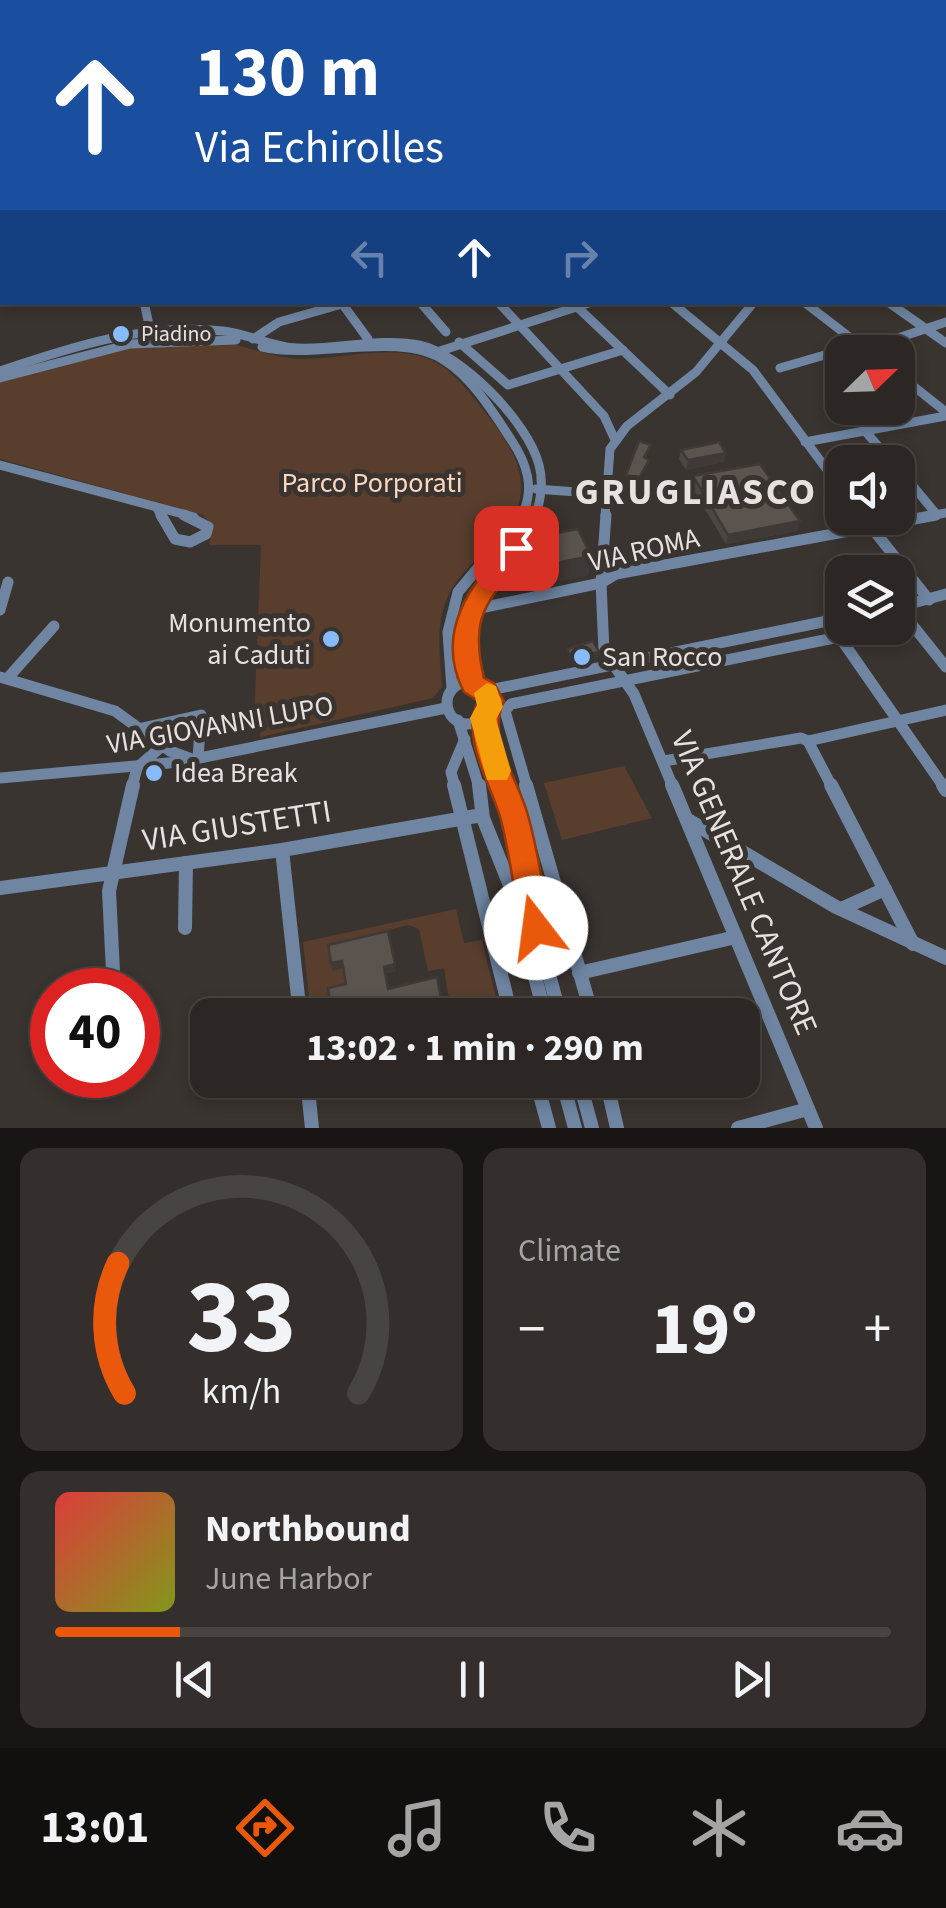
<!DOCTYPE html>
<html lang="en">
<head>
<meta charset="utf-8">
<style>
	:root { --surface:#2c2724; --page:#342f2c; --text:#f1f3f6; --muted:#a6a5a6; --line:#484441; --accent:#ea580c }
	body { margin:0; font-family:"Source Sans 3",sans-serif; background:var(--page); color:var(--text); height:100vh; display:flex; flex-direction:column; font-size:38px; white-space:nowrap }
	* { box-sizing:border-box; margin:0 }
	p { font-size:32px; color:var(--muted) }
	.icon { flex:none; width:55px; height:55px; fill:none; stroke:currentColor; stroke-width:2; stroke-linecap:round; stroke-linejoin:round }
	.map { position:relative; height:1128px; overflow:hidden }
	.drawer { display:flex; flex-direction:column; gap:20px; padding:20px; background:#181514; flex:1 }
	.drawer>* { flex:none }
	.banner { position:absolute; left:0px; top:0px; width:948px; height:305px; box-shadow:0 5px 15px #0003,0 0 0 2px var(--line); background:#1a4fa0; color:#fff; overflow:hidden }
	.needle { width:65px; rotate:67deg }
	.fabs { position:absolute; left:825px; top:335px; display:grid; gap:20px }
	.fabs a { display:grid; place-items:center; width:90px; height:90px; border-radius:20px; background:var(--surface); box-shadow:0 5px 15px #0003,0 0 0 2px var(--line); font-size:50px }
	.speed { position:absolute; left:30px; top:968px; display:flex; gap:20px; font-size:50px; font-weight:700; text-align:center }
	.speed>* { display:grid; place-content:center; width:130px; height:130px; border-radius:50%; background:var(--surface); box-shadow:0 5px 15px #0003,0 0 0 2px var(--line); line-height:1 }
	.speed .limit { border:15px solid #d22; background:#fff; color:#111 }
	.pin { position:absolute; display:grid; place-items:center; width:85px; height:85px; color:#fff; margin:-42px; border-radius:20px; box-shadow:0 5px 15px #0006 }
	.me { position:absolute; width:110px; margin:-55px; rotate:345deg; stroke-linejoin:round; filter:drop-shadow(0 0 8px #0008) }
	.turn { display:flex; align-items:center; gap:35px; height:210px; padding:0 30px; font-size:45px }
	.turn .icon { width:130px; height:130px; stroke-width:2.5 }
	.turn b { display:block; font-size:70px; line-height:85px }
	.lanes { display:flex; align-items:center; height:95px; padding:0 30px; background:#0003; justify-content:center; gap:50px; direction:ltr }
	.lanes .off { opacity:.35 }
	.big { font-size:75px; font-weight:700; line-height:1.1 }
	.drawer .widget { flex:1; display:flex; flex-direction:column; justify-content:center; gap:15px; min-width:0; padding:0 35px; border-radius:20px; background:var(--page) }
	.drawer .dial { align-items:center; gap:0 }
	.dial svg { height:260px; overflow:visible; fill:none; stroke:var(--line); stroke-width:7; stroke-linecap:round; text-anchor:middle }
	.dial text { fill:var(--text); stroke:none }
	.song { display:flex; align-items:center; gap:30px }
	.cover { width:120px; height:120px; border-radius:15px; background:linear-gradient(135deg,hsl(0 70% 55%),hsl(70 70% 35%)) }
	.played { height:10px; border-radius:5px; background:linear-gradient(90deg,var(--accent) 15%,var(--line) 15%) }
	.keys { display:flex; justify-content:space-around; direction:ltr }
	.heat { display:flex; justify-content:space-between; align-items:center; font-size:55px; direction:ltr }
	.drawer .tiles { flex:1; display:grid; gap:20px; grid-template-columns:1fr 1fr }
	.widget:last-child { grid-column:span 2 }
	.trip { position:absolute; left:190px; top:998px; width:570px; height:100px; border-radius:20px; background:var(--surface); box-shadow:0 5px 15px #0003,0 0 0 2px var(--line); font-weight:700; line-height:100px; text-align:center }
	.tab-bar { display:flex; height:160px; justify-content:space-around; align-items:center; background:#12100e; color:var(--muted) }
	.tab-bar .icon { width:70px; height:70px }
	.tab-bar .selected { color:var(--accent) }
	.tab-bar b { font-size:45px; color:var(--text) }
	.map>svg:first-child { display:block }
	.green { fill:#593e2d }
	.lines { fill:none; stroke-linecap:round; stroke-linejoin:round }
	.minor-far4 { stroke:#6f85a2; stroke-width:5 }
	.minor-far3 { stroke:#6f85a2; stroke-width:6 }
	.minor-far2 { stroke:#6f85a2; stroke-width:9 }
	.minor-far1 { stroke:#6f85a2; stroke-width:11 }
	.minor { stroke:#6f85a2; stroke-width:14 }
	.major { fill:#b8d4f8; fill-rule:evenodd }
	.wall { fill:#4d4743 }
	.shaded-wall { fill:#3f3a37 }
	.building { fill:#5a534e; stroke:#3f3a37; stroke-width:2.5 }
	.route { fill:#ea580c; stroke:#983908; stroke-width:2.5 }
	.slow { fill:#f59e0b }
	.poi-dot { fill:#87bbfb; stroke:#3a3430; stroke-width:4 }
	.labels { text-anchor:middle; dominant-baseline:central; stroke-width:10; stroke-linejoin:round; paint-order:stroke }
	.far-poi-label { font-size:22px; fill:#e6e2e0; stroke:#3a3430; text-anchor:start }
	.park-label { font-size:28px; fill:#fbd6c0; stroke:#3a3430 }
	.street-label { font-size:28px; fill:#e6e2e0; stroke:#3a3430 }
	.poi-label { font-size:28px; fill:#e6e2e0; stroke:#3a3430; text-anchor:start }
	.near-street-label { font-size:32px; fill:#e6e2e0; stroke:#3a3430 }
	.district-label { font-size:38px; font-weight:bold; letter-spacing:2.5px; fill:#e6e2e0; stroke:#3a3430 }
</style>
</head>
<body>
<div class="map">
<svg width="946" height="1128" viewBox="0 0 946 1128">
	<rect width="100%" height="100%" fill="#3a3430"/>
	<g class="green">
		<path d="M228 343C252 348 277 359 302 359 340 359 386 346 423 357 450 365 468 391 485 412 522 458 540 496 492 545 475 561 459 574 448 596 435 624 440 657 442 687L433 698 260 737 261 725H254L261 545H209L213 526 203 515 0 459V382L137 346Z"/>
		<path d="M531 503 538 504 537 510C500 565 453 594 466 668H456C448 567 503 577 531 503Z"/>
		<path d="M624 766 652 818 562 840 544 783Z"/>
		<path d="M456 909 464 943 482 940 500 1015H451L444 968 428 971 419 929 409 925 388 930 390 939 344 968 348 991 333 1015H311L303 942Z"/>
	</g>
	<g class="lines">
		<g class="minor-far4">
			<path d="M704 0 712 2"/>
			<path d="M766 0 774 2"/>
			<path d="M807 0 813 2"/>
			<path d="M829 0 835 2"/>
			<path d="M872 0 878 2"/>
			<path d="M912 0 918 2"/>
			<path d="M63 2 71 0"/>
			<path d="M224 2 229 0"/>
			<path d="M401 2H405"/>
			<path d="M418 2 439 0"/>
			<path d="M684 2 694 0"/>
		</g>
		<g class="minor-far3">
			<path d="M343 304 349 302"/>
			<path d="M587 304 592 302"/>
		</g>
		<g class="minor-far2">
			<path d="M144 302 151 334"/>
			<path d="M341 302 368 339"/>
			<path d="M420 302 446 332"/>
			<path d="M498 302 604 416 615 440"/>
			<path d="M671 302 753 370 842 490"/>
			<path d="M804 302 861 346"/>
			<path d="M888 302 946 343"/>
			<path d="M573 303 670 395"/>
			<path d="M253 339 279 322 349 302"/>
			<path d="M459 342 508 385 623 350"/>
			<path d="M262 347C317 360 400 330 445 361 472 378 493 412 510 438 527 463 536 489 521 517"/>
			<path d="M865 349 946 322"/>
			<path d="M440 351 592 302"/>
			<path d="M780 368 859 345"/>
			<path d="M0 371C71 347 147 322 223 331 249 334 272 347 297 348 337 350 381 337 419 345 462 354 528 422 539 465 544 483 540 500 536 517"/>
			<path d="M898 374 946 412"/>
			<path d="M0 378 130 344 236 340"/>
			<path d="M865 431 892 462"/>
			<path d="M805 442 946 416"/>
			<path d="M0 465 194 517"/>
			<path d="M898 468 937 515"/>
			<path d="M536 489 604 494"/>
			<path d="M157 508 162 517"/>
			<path d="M605 517 610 449 627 426 696 372 754 302"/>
			<path d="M923 517 946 513"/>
		</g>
		<g class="minor-far1">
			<path d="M161 515 175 539 190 542 206 534 208 527 184 515"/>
			<path d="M606 515 601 583 604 651 634 694 673 787"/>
			<path d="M864 518 929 600"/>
			<path d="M898 607 946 667"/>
			<path d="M898 607 946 594"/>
			<path d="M0 610 8 582"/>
			<path d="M471 610 601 583 616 574 936 515"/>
			<path d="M827 619 944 787"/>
			<path d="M0 677 115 711 170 751 189 758"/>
			<path d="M7 679 54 626"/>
			<circle cx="468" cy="703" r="21"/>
			<path d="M473 685C458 576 500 595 537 515"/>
			<path d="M452 689 448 632 458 592 522 515"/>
			<path d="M485 691 842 618"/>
			<path d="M483 718 501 787"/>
			<path d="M458 720 479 787"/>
			<path d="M142 728 201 715 198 758"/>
			<path d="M808 741 832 787"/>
			<path d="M664 761 801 738 808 741 946 710"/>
			<path d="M138 767 162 746"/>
			<path d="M0 778 180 762 446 708"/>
			<path d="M132 787 137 768"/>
			<path d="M455 787 451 772 465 739"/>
			<path d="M527 787 505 711 511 704 839 637"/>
		</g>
		<g class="minor">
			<path d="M454 785 511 1015"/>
			<path d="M479 785 483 818 513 893 545 1015"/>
			<path d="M501 785 513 810 526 891 560 1015"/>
			<path d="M526 785 592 1015"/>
			<path d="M672 785 816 1128"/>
			<path d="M831 785 913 944"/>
			<path d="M943 785 946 790"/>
			<path d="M688 820 836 907 946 958"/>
			<path d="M282 850 300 1015"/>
			<path d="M0 888 282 850 482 815"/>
			<path d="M841 909 885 889"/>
			<path d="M185 928 186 863"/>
			<path d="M113 972 109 891 133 785"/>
			<path d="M579 973 736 937"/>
			<path d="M307 1080 312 1128"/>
			<path d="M536 1080 549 1128"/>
			<path d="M562 1080 575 1128"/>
			<path d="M579 1080 592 1128"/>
			<path d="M606 1080 617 1128"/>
			<path d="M738 1128 808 1109"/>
		</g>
		<rect class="major" x="945" y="179" width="1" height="5"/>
	</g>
	<g class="wall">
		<path d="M651 445 645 458 649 463 638 481 626 478V475Z"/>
		<path d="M681 450 724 462 686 470 679 459Z"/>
		<path d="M693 476 800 521 797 531 726 544 691 486Z"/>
		<path d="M535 537 591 556 588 575 530 587 521 566 522 547 534 544Z"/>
	</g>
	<g class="shaded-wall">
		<path d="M0 173 2 179V189L0 195Z"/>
		<path d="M726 453 724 462 686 470 688 460Z"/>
		<path d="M800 521 797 531 726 544 728 535Z"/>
		<path d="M591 556 588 575 530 587 531 568Z"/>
		<path d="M599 652 598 658 571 664 572 658Z"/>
		<path d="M342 961 344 968 333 971 331 963Z"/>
		<path d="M395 964 396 972 385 974 384 967Z"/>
	</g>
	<g class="building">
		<path d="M639 441 651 445 644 457 649 460 639 478 626 475Z"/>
		<path d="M719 442 726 453 688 460 681 450Z"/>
		<path d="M760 464 800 521 728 535 693 476Z"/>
		<path d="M578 529 591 556 531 568 522 547 538 544 535 537Z"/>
		<path d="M593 641 599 652 572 658 567 649Z"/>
		<path d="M388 931 395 964 384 967 388 989 437 977 441 998 448 996 452 1015H363L362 1012 351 1015H332L328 988 346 984 342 961 331 963 328 945Z"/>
	</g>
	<path class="route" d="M516 540 527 548C494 601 467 607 484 678L494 683 504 701C486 738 517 777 527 812 538 849 543 889 551 928L547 938 536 942 525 938 521 928C514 892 510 855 501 820 491 783 460 739 478 701L464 692C433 632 471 585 508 543Z"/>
	<path class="slow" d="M487 683 496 686 503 707 496 719 511 771 507 780H487L470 718 477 705 474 693Z"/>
	<g class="poi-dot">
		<circle cx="121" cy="334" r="10"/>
		<circle cx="331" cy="639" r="10"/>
		<circle cx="582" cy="657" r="10"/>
		<circle cx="154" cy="773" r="10"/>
	</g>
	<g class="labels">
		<g class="far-poi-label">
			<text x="141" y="334">Piadino</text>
		</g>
		<g class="park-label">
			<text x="372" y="483">Parco Porporati</text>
		</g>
		<g class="street-label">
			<text transform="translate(644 550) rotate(-13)">VIA ROMA</text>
			<text transform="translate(220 725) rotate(-10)">VIA GIOVANNI LUPO</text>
		</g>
		<g class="poi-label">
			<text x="311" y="623" text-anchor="end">Monumento<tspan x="311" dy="32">ai Caduti</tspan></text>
			<text x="602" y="657">San Rocco</text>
			<text x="174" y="773">Idea Break</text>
		</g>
		<g class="near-street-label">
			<text transform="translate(237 826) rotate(-9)">VIA GIUSTETTI</text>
			<text transform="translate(744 883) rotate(67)">VIA GENERALE CANTORE</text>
		</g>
		<g class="district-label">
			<text x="696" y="492">GRUGLIASCO</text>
		</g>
	</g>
</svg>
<div class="fabs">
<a><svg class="needle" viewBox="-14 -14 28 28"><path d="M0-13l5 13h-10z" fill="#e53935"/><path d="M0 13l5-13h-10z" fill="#a6a5a6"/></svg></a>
<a><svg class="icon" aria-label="sound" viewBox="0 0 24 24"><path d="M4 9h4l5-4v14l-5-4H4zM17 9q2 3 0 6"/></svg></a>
<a><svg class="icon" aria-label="layers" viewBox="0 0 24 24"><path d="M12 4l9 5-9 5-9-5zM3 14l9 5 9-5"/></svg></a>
</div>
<div class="speed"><div class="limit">40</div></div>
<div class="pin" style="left:516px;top:548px;background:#d93025"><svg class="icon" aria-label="arrive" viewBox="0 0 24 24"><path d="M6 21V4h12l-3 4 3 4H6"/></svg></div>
<svg class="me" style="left:536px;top:928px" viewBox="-20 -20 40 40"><circle r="19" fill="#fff"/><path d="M0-13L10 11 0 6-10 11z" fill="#ea580c"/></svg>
<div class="trip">13:02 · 1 min · 290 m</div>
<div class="banner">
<div class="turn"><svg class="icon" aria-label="ahead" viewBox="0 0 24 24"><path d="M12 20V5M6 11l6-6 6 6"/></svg><div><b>130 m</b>Via Echirolles</div></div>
<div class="lanes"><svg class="icon off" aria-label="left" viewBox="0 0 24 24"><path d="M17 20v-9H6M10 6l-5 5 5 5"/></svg><svg class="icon" aria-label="ahead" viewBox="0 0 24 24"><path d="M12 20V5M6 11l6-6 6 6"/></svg><svg class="icon off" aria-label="right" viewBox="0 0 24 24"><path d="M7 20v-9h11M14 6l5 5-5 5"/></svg></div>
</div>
</div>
<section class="drawer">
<div class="tiles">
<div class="widget dial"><svg viewBox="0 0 100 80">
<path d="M14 69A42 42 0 1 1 86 69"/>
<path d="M14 69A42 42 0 0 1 12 29" stroke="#ea580c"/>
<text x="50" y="56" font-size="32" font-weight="700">33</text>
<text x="50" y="72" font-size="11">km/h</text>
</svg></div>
<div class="widget"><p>Climate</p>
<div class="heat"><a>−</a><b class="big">19°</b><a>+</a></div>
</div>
<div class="widget">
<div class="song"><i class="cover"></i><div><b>Northbound</b><p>June Harbor</p></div></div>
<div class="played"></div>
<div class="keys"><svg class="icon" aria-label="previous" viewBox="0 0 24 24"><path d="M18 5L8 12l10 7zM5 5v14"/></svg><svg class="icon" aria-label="pause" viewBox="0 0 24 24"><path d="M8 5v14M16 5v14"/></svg><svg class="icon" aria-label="next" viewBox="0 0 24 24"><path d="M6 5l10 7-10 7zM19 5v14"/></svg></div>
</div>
</div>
</section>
<nav class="tab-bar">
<b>13:01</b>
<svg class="icon selected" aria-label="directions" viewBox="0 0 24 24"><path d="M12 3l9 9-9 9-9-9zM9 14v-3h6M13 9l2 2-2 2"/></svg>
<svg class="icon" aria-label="music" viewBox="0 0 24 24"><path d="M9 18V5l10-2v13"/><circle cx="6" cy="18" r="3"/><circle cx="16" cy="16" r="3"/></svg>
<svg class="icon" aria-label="phone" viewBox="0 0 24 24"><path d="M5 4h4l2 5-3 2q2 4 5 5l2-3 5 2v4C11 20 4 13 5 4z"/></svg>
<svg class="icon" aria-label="climate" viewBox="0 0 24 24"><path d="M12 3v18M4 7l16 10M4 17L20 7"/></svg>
<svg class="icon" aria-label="car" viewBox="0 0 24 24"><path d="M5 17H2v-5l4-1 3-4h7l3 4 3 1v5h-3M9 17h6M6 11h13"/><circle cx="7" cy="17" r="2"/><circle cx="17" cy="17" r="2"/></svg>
</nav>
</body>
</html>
